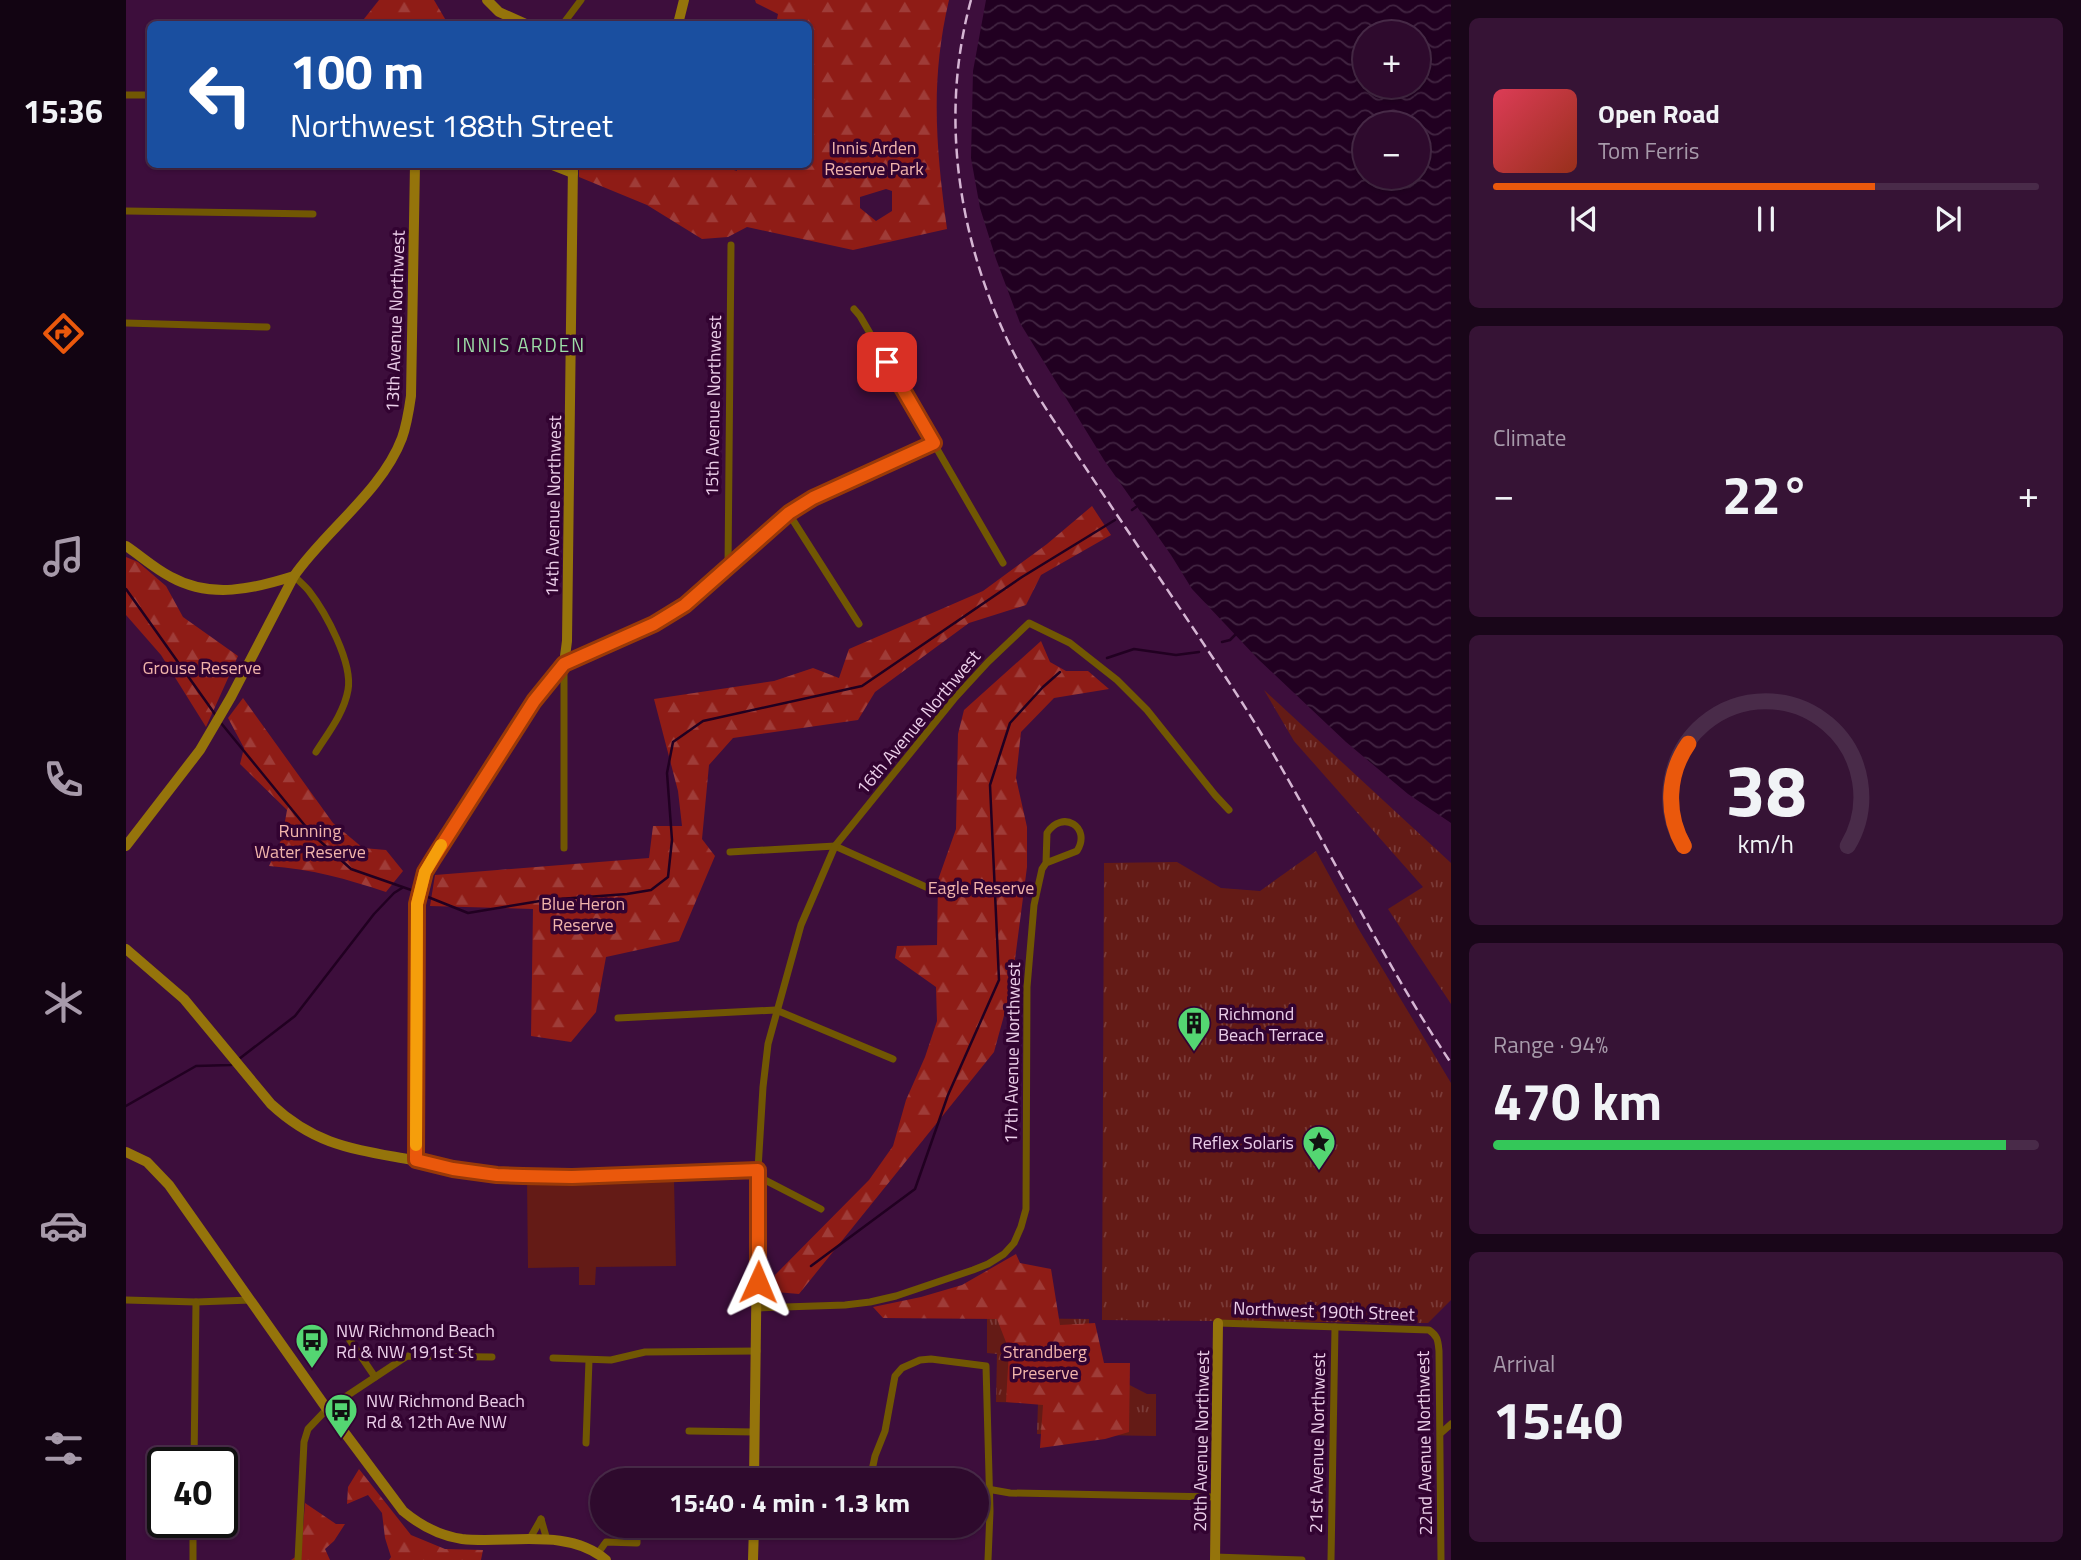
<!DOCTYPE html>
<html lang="en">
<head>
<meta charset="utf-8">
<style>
	:root { --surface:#2e0a2d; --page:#361335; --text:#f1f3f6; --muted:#a79aaa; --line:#492b49; --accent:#ea580c }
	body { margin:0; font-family:"Titillium Web",sans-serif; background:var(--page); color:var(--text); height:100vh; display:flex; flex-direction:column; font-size:26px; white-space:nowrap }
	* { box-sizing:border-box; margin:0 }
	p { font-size:23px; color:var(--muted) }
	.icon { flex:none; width:38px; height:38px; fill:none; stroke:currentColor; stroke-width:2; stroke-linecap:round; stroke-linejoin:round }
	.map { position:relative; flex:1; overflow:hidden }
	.panel { display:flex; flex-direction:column; gap:18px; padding:18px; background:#190619; width:630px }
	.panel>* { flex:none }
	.banner { position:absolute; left:21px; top:21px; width:665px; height:147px; border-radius:10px; box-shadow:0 2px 5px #0004,0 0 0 2px var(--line); background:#1a4fa0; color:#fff; overflow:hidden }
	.buttons { position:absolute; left:1227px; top:21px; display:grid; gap:14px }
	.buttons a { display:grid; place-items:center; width:77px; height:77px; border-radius:50%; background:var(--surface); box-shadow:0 2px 5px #0004,0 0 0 2px var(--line); font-size:35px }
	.speed { position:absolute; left:21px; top:1447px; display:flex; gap:14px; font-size:35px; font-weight:700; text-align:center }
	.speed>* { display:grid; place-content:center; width:91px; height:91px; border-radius:50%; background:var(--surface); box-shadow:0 2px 5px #0004,0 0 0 2px var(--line); line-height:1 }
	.speed .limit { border:4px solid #111; border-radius:10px; background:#fff; color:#111 }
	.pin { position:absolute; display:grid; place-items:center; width:60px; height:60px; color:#fff; margin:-30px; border-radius:14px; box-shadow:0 4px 10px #0006 }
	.me { position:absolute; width:77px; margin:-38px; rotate:1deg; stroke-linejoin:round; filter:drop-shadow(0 0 5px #0008) }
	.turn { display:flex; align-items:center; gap:24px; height:147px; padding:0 28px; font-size:32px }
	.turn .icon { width:91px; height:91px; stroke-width:2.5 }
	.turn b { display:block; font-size:49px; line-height:60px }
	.big { font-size:52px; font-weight:700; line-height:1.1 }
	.panel .widget { flex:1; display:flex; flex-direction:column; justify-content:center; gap:10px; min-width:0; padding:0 24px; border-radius:10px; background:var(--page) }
	.panel .dial { align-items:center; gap:0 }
	.dial svg { height:182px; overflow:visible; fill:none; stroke:var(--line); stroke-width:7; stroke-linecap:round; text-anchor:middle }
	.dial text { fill:var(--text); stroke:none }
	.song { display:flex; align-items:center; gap:21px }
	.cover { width:84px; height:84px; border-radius:10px; background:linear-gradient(135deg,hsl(350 70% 55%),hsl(10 70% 35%)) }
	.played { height:7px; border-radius:4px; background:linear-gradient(90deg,var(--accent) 70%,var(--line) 70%) }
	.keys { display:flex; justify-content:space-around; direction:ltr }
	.heat { display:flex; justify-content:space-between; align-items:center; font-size:38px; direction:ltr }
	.charge { height:10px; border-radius:5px; background:linear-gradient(90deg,#34c759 94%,var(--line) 0) }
	.trip { position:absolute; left:464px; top:1468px; width:399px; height:70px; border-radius:35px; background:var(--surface); box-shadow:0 2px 5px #0004,0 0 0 2px var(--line); font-weight:700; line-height:70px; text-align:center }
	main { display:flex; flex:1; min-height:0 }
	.tab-bar { display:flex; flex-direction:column; width:126px; justify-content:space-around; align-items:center; background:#120412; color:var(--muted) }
	.tab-bar .icon { width:49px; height:49px }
	.tab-bar .selected { color:var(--accent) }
	.tab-bar b { font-size:32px; color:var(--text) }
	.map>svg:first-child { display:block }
	.grass { fill:url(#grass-tufts) }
	.forest { fill:url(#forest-firs); fill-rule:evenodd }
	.pitch { fill:#641b16 }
	.water { fill:url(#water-waves); fill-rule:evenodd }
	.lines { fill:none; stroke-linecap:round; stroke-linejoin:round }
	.stream { stroke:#210021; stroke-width:2.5 }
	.street { stroke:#715703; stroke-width:7 }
	.secondary { stroke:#95740b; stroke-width:10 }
	.rail { stroke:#d5b5d3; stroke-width:2.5; stroke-dasharray:10 5; stroke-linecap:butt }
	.route-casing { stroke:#983908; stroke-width:18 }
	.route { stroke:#ea580c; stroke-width:12 }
	.slow { stroke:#f59e0b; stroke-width:12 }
	.labels { text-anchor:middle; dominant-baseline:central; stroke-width:7; stroke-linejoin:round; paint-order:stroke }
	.park-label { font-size:18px; fill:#f1b4ab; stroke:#320331 }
	.street-label { font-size:18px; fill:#ebcee9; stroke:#320331 }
	.poi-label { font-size:18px; fill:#ebcee9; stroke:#320331; text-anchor:start }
	.neighbourhood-label { font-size:19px; letter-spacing:2px; fill:#9ddea7; stroke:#320331 }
</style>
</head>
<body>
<main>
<nav class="tab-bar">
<b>15:36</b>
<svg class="icon selected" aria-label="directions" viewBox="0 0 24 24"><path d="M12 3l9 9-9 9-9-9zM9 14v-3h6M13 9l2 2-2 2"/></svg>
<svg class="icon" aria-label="music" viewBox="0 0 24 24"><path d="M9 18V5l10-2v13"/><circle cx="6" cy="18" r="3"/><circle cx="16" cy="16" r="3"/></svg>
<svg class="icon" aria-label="phone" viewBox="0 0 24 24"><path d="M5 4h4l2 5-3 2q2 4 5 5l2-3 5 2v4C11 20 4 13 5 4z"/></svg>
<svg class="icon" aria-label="climate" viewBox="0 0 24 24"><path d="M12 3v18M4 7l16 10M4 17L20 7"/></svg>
<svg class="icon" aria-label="car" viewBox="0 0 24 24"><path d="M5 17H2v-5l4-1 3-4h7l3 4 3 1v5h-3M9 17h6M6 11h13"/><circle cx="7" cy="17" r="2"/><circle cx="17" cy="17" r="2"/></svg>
<svg class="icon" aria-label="filters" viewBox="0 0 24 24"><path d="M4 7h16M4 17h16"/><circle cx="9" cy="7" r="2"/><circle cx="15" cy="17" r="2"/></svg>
</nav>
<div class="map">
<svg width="1325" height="1560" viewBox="0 0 1325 1560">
	<defs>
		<pattern id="grass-tufts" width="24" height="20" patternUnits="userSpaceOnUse" patternTransform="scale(1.75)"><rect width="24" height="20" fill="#641b16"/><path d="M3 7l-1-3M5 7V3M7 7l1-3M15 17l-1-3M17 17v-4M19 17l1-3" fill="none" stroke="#7a3b38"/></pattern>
		<pattern id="forest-firs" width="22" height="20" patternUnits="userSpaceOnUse" patternTransform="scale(1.75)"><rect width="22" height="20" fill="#8f1c16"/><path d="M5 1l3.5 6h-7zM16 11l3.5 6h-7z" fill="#9f3c38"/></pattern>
		<pattern id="water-waves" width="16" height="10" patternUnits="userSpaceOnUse" patternTransform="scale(1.75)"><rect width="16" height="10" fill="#210021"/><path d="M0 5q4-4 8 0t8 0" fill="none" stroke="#412441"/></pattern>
	</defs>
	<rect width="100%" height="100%" fill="#3d0e3c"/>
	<g class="grass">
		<path d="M1138 690 1325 863V1004L1262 909 1297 887 1168 741Z"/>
		<path d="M1190 851 1232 928 1325 1083V1300L1302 1323 976 1320 978 863 1051 862 1095 888 1134 891Z"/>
		<path d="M861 1318 963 1319V1364L1021 1394H1030V1436L911 1434 912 1403 870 1402 871 1354 861 1353Z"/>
	</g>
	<g class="forest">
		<path d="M253 0H308L322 24H234Z"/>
		<path d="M629 0H823C804 81 810 148 821 229L727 250 621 227 602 237 576 239 521 205 453 177V165L589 164 611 171 610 165 682 164V24H650L652 14 630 3ZM760 189 766 191V211L750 221 734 208V197Z"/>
		<path d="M966 506 985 535 915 575 900 605 843 623 749 692 732 720 607 738 583 765 576 839 589 856 553 941 480 957 470 1012 445 1042 405 1036 407 909 304 906 309 875 523 858 527 826H556L552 791 528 699 648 681 687 668 713 678 723 649 857 591 921 544Z"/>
		<path d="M0 557 12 562 40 586 57 617 112 656 80 727 35 655 0 615Z"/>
		<path d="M915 641 924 662 940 671H962L983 689 928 698 895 732 890 778 901 827V867L885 990 868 1052 673 1294 650 1292 649 1275 743 1180 767 1146 780 1100 799 1057 811 1021 810 987 769 958 771 946 811 945 812 880 830 829 832 734 838 710Z"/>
		<path d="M117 698 207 823 237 848 260 850 277 871 260 892C221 879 185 869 143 866L156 838 161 810 114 764 118 748 102 718Z"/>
		<path d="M890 1254 894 1263 925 1269 934 1325 969 1323 978 1363H1004L1003 1432 979 1439 914 1448 917 1405 880 1402 883 1350 871 1319 757 1318 747 1307 795 1297 836 1285Z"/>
		<path d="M233 1469 285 1535 319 1549 357 1550 355 1560H263L265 1557 259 1538 256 1513 242 1495 221 1504 222 1487Z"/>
		<path d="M179 1503 210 1524H219L208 1541 199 1549 204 1560H165L175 1553Z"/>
	</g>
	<path class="pitch" d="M548 1180 550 1266 470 1267 469 1285H453V1267L402 1268 401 1181Z"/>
	<path class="water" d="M860 0H1325V823L1282 794 1220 742 1132 659 1066 589 1045 555 978 460 894 323 870 259 854 208 845 158 847 71ZM1239 33H1292V86H1239ZM1239 124H1292V177H1239Z"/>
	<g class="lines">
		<g class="stream">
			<path d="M1006 510 1010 507"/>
			<path d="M0 589 91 717"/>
			<path d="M1096 642 1104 640 1109 635"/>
			<path d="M981 658 1008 649 1050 655 1073 652"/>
			<path d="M95 723 185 833 225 869 291 892"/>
			<path d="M297 895 342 913 420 900 501 894 525 890 542 877 546 840 541 773 547 742 577 721 736 686 896 577 989 520"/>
			<path d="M113 1059 169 1016 248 914 268 893 276 888"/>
			<path d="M0 1106 70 1066 105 1065 108 1063"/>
			<path d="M685 1266 789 1189 822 1095 873 980 864 785 884 723 917 687 934 672"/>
		</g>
		<g class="street">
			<path d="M437 24 455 0"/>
			<path d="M0 95H24"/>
			<path d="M0 211 187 214"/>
			<path d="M728 309 734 316 877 563"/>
			<path d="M0 323 141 327"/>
			<path d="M663 514 733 624"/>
			<path d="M602 568 605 245"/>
			<path d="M168 576C173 581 179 586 183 591 200 613 227 663 222 690 218 713 202 733 190 752"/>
			<path d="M438 848V664L528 624 559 605 663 514 687 498 808 443"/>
			<path d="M604 852 709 846 800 887"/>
			<path d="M492 1018 650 1010 767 1059"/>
			<path d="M632 1169 637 1087 642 1044 675 925 709 846 828 699 862 662 903 623 944 643 991 680 1021 710 1089 795 1103 810"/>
			<path d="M633 1177 695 1209"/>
			<path d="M0 1300 70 1302 125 1300"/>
			<path d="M631 1308 719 1305 744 1302 770 1296 847 1270 862 1264 878 1254 888 1243 895 1227 900 1209 901 987 908 905 916 869 920 863 921 833C936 809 966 827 951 851L920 863"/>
			<path d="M1092 1323 1303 1330C1312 1336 1312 1341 1313 1351L1315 1560"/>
			<path d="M217 1330 249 1377"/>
			<path d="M427 1358 485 1360 519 1352 631 1351"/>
			<path d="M563 1431 629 1432"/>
			<path d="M1315 1433 1325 1424"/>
			<path d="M460 1443 463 1360"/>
			<path d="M68 1463 70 1302"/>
			<path d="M744 1480 749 1456 759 1431 769 1376 776 1368 794 1360 805 1359 860 1366 864 1511 862 1560"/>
			<path d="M850 1487 884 1493 1089 1497"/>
			<path d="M415 1519 421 1540"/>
			<path d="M403 1540 415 1519"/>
			<path d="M472 1553 480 1542 511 1543V1526"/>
			<path d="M1089 1557 1176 1560"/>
			<path d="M67 1560V1522"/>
			<path d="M172 1560 178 1442 182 1429 201 1409 281 1356 366 1357"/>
			<path d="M1205 1560 1209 1327"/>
		</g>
		<g class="secondary">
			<path d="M361 0 373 12 400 24"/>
			<path d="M552 24 558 0"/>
			<path d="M424 164 447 173"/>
			<path d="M0 546C15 556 29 569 45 577 85 599 127 589 168 576"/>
			<path d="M0 846 74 750 105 697 168 576C200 530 256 491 276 438 281 424 283 410 285 396L289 164"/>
			<path d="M0 949 58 999 145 1104C190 1146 228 1149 286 1160 314 1165 342 1172 370 1175 413 1179 456 1177 499 1175 543 1173 588 1171 632 1169L628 1480"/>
			<path d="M0 1152 21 1162 43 1185 201 1409 277 1511C294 1525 314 1536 336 1539 382 1544 442 1527 480 1560"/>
			<path d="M290 1160V922C291 899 295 879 307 859L408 701 438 664 441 641 447 164"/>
			<path d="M627 1560 628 1526"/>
			<path d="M1089 1560 1092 1323"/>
		</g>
		<path class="rail" d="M845 0C811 124 835 255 895 367 918 409 947 448 973 488 1021 560 1070 631 1117 704 1191 821 1248 948 1325 1063"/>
	</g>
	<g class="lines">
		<defs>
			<path id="route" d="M632 1282V1170L446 1177 397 1176 371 1175 327 1169 290 1160 291 904 299 872 307 859 408 701 438 664 528 624 559 605 663 513 687 498 808 443 761 362"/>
		</defs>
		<use href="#route" class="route-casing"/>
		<use href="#route" class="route"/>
		<path class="slow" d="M290 1145 291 904 299 872 315 845"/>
	</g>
	<defs>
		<symbol id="building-pin" viewBox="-11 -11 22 30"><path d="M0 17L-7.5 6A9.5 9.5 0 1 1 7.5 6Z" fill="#54d672" stroke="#320331"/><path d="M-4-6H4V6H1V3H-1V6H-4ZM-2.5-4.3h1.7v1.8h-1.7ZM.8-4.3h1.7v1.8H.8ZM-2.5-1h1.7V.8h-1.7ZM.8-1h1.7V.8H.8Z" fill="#111"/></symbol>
		<symbol id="sight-pin" viewBox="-11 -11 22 30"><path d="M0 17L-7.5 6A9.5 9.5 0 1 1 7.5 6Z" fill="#54d672" stroke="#320331"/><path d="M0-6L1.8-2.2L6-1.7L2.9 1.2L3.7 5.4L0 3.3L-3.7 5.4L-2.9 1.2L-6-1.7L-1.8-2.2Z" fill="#111"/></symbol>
		<symbol id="bus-pin" viewBox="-11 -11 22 30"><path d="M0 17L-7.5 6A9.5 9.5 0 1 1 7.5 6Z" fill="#54d672" stroke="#320331"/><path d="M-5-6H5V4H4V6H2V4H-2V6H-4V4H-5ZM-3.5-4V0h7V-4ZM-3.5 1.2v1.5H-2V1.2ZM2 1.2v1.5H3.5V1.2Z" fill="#111"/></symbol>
	</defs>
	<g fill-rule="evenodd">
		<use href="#building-pin" x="1049" y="1004" width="38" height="52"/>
		<use href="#sight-pin" x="1174" y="1123" width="38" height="52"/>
		<use href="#bus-pin" x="167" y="1321" width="38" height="52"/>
		<use href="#bus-pin" x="196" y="1391" width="38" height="52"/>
	</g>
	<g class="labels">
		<g class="park-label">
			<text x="748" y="147">Innis Arden<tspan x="748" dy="21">Reserve Park</tspan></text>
			<text x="76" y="667">Grouse Reserve</text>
			<text x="184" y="830">Running<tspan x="184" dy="21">Water Reserve</tspan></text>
			<text x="855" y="887">Eagle Reserve</text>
			<text x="457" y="903">Blue Heron<tspan x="457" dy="21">Reserve</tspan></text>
			<text x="919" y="1351">Strandberg<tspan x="919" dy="21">Preserve</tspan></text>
		</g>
		<g class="street-label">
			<text transform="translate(269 321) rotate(-88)">13th Avenue Northwest</text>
			<text transform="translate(587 406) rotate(-89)">15th Avenue Northwest</text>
			<text transform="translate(427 506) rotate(-89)">14th Avenue Northwest</text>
			<text transform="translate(792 722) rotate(-50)">16th Avenue Northwest</text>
			<text transform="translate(886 1053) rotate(-89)">17th Avenue Northwest</text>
			<text transform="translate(1198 1311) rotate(2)">Northwest 190th Street</text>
			<text transform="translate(1075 1441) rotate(-89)">20th Avenue Northwest</text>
			<text transform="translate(1191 1443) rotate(-89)">21st Avenue Northwest</text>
			<text transform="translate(1298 1443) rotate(-91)">22nd Avenue Northwest</text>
		</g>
		<g class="poi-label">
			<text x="1092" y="1013">Richmond<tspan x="1092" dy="21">Beach Terrace</tspan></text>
			<text x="1168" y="1142" text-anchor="end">Reflex Solaris</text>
			<text x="210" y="1330">NW Richmond Beach<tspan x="210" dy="21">Rd &amp; NW 191st St</tspan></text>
			<text x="240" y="1400">NW Richmond Beach<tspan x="240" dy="21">Rd &amp; 12th Ave NW</tspan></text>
		</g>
		<g class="neighbourhood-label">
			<text x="395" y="344">INNIS ARDEN</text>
		</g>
	</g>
</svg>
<div class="buttons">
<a>+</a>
<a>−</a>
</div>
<div class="speed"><div class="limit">40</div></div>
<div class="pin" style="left:761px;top:362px;background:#d93025"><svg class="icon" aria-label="arrive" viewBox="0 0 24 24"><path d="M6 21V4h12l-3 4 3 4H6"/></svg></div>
<svg class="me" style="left:632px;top:1282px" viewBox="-20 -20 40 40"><path d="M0-17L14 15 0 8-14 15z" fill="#ea580c" stroke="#fff" stroke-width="4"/></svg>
<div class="trip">15:40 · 4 min · 1.3 km</div>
<div class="banner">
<div class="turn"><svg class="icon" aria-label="left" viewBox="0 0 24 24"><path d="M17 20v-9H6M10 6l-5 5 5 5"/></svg><div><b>100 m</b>Northwest 188th Street</div></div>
</div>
</div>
<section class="panel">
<div class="widget">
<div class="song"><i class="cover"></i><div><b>Open Road</b><p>Tom Ferris</p></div></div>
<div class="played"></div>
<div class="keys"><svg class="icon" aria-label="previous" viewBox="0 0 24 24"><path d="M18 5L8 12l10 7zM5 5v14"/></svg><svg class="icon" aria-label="pause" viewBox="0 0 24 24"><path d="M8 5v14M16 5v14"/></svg><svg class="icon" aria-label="next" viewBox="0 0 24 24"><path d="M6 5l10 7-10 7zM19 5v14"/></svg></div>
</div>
<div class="widget"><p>Climate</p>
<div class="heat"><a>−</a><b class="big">22°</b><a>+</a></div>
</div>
<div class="widget dial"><svg viewBox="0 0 100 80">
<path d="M14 69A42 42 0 1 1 86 69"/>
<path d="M14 69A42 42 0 0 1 16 24" stroke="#ea580c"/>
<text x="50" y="56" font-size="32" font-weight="700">38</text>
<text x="50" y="72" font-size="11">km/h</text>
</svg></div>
<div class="widget"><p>Range · 94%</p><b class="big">470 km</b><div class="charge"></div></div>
<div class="widget"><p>Arrival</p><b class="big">15:40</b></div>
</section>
</main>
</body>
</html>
